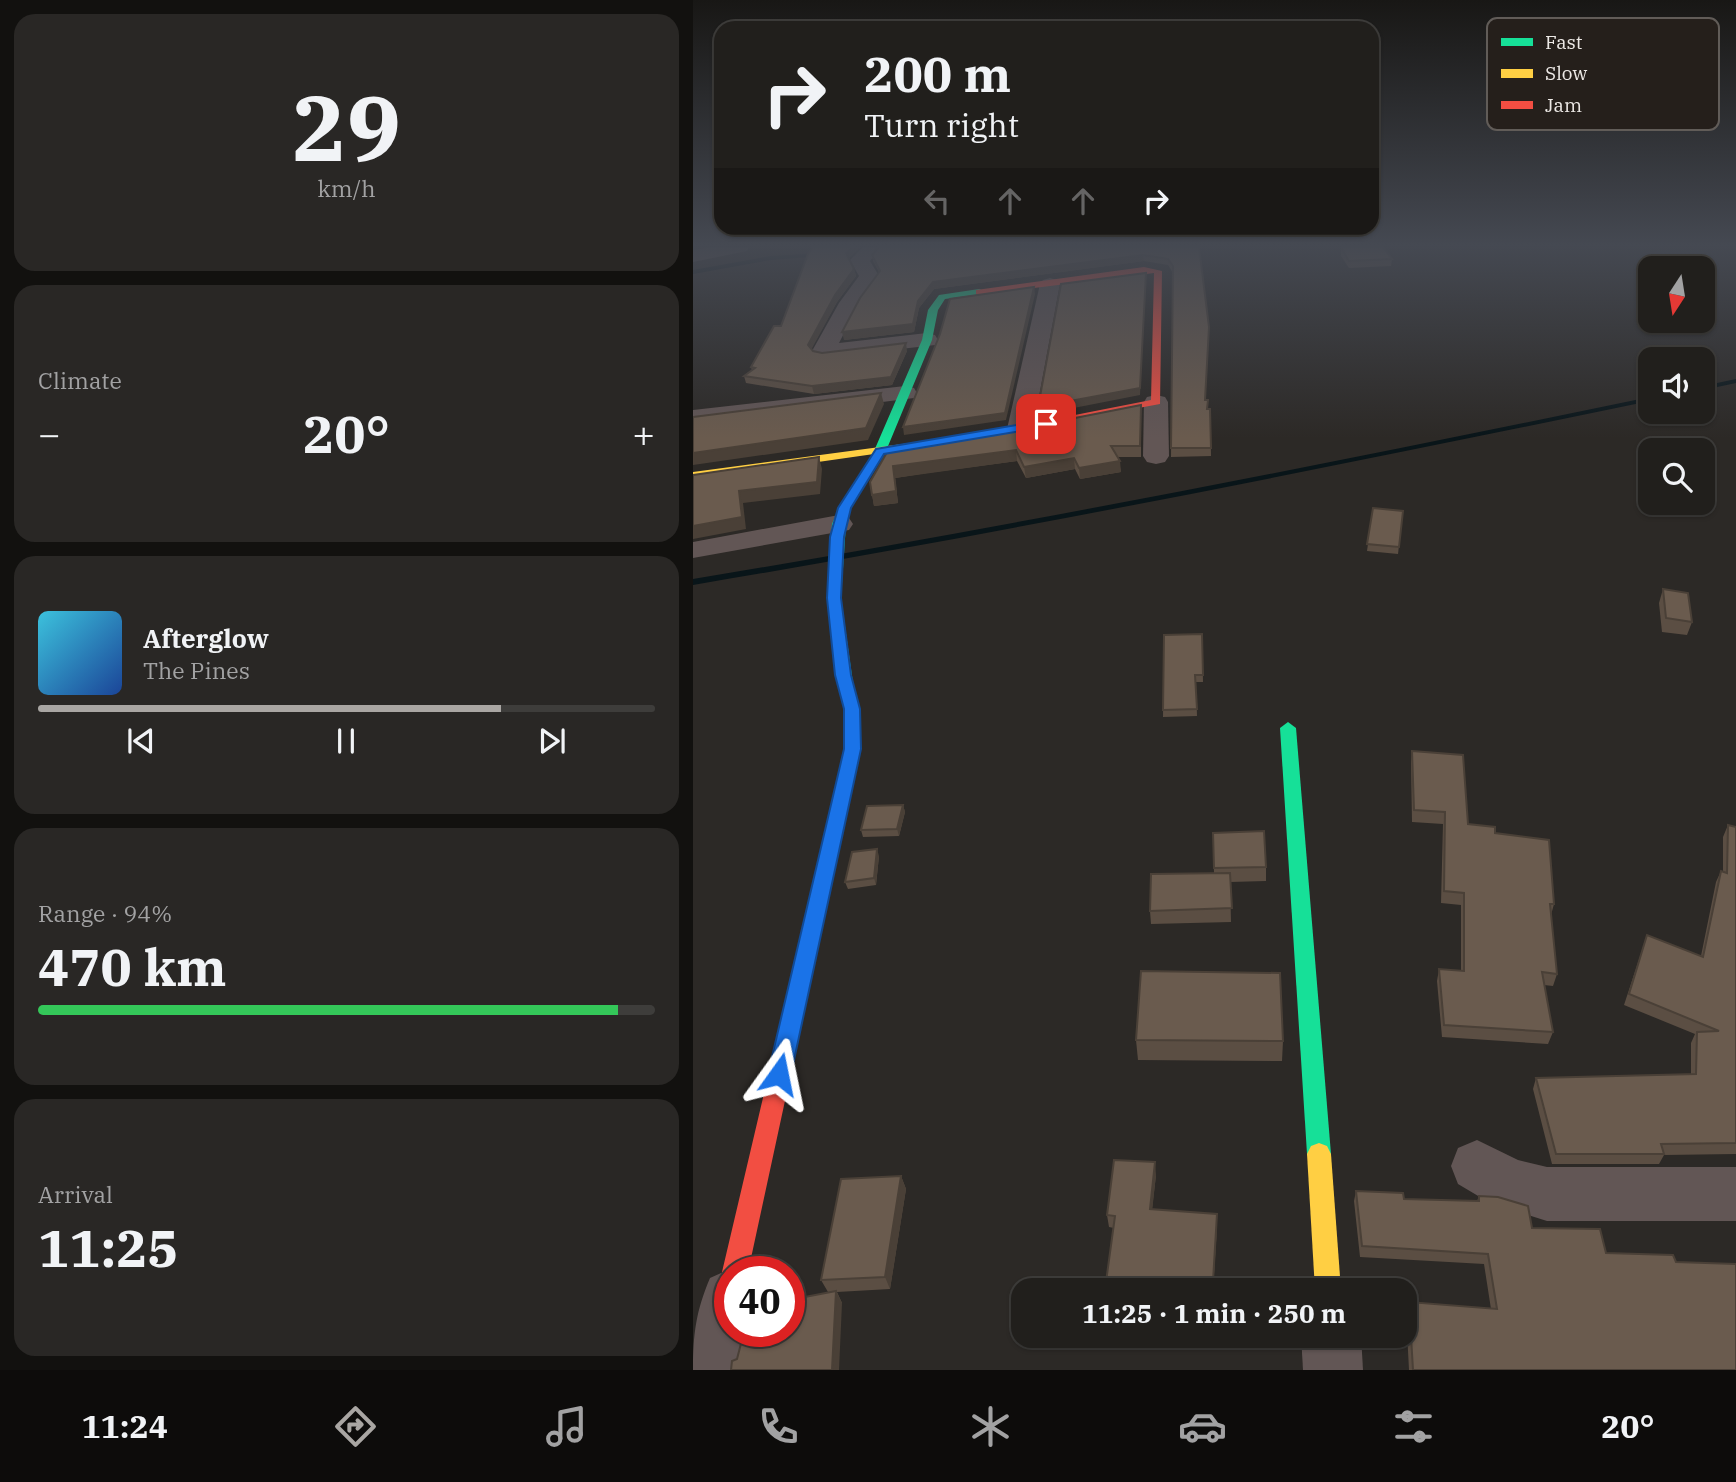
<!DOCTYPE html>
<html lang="en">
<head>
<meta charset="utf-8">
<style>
	:root { --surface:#211f1c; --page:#292725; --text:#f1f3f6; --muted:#a2a2a3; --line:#3e3d3b; --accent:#a9a6a3 }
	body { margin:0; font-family:"IBM Plex Serif",serif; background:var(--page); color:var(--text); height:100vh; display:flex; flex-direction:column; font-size:26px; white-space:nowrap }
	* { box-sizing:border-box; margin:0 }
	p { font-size:23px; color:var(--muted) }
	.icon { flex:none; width:38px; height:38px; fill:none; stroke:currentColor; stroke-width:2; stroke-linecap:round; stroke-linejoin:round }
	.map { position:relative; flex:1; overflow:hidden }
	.sheet { display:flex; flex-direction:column; gap:14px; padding:14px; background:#12110f; width:693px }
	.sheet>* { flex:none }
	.banner { position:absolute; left:21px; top:21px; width:665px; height:214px; border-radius:21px; box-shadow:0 2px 5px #0004,0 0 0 2px var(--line); background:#211f1c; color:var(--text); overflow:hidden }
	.needle { width:46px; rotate:192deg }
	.fabs { position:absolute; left:945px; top:256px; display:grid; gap:14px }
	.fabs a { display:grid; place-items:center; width:77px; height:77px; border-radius:14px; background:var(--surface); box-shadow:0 2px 5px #0004,0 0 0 2px var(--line); font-size:35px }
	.speed { position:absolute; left:21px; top:1256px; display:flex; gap:14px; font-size:35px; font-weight:700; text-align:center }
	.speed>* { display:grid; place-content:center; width:91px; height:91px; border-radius:50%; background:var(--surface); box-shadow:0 2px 5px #0004,0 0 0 2px var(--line); line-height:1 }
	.speed .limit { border:10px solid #d22; background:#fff; color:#111 }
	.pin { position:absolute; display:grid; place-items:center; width:60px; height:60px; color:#fff; margin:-30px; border-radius:14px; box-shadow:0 4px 10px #0006 }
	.me { position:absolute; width:77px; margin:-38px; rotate:12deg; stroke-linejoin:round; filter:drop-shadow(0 0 5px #0008) }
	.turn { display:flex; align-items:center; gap:24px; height:147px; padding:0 35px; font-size:32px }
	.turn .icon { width:91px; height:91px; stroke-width:2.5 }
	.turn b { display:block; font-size:49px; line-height:60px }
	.lanes { display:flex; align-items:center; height:66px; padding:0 35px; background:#0003; justify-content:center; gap:35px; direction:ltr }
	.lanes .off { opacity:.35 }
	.big { font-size:52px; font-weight:800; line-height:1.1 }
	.sheet .widget { flex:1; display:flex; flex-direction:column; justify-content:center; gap:10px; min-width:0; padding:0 24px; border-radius:21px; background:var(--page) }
	.sheet .dial { align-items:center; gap:0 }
	.dial b { font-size:91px; line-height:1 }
	.song { display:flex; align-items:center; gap:21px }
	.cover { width:84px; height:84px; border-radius:10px; background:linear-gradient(135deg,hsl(190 70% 55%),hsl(220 70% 35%)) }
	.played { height:7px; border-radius:4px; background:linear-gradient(90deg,var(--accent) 75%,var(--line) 75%) }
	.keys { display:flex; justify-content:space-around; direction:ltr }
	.heat { display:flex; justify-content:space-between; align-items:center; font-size:38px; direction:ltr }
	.charge { height:10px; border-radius:5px; background:linear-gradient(90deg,#34c759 94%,var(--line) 0) }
	.trip { position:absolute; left:318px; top:1278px; width:406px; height:70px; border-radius:21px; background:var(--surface); box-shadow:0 2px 5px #0004,0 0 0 2px var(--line); font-weight:800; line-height:70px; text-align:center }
	.menu { display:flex; height:112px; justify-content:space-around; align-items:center; background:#0d0c0b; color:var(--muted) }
	.menu .icon { width:49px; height:49px }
	.menu .current { color:var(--accent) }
	.menu b { font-size:32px; color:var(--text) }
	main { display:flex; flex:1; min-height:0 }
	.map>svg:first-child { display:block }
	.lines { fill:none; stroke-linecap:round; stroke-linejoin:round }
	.stream { fill:#091519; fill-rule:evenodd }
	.street { fill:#625655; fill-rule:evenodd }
	.fast { fill:#16e098; fill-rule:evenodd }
	.slow { fill:#ffcf43; fill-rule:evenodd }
	.jam { fill:#f24e42; fill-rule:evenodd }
	.wall { fill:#5b4e43 }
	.shaded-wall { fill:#4a4037 }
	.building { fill:#6a5b4e; stroke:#4a4037; stroke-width:2 }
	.route { fill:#1a73e8; stroke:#114b97; stroke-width:2 }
	.key { fill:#251f1b; stroke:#615c58; stroke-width:2 }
	.key-label { font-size:19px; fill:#ede9e6 }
</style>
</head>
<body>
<main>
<section class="sheet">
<div class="widget dial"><b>29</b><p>km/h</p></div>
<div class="widget"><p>Climate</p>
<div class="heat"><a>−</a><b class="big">20°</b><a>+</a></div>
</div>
<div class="widget">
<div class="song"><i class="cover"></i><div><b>Afterglow</b><p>The Pines</p></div></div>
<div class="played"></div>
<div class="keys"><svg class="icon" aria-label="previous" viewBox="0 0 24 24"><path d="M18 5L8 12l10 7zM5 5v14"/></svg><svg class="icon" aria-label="pause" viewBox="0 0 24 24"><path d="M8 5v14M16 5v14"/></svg><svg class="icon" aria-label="next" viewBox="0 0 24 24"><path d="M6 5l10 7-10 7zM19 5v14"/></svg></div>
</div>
<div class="widget"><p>Range · 94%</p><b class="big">470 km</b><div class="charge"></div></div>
<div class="widget"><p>Arrival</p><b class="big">11:25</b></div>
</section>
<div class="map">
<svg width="1043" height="1370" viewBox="0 0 1043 1370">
	<rect width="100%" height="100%" fill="#2c2926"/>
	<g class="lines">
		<g class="stream">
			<path d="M127 253 130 255 129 256 78 260 0 274V270L78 256Z"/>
			<path d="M1043 379V383L1010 390V386Z"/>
			<path d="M957 397V401C639 467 320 531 0 585V579C320 526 639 463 957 397Z"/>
		</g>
		<g class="street">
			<path d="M20 247H56L54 251 0 262V250Z"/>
			<path d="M170 247H189L177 261 186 276 166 304 146 343 234 333 242 335 245 340 242 345 130 358 122 356 119 351 146 303 166 276 157 260Z"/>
			<path d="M357 278 364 280 367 284 340 429 336 434 327 437 318 434 314 429 347 284 350 280Z"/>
			<path d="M212 386 221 388 224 393 221 398 0 426V410Z"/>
			<path d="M463 395 472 397 475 402 476 456 472 462 463 464 454 462 450 456 451 402 454 397Z"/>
			<path d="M146 515 156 518 160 524 156 530 0 558V542Z"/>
			<path d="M784 1140 825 1160 854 1167H1043V1221H854L797 1203 765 1184 758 1166 765 1148Z"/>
			<path d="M37 1269 45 1272H37V1332H59L50 1370H0C0 1334 3 1311 17 1278Z"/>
			<path d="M608 1335H668L670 1370H610Z"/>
		</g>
		<g class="fast">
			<path d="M286 289 289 290V294L252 299 245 310 239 340 193 451 158 508 153 524 148 598 160 683 158 687H146L134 598 139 524 146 508 181 451 229 340 235 310 246 295Z"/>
			<path d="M595 722 603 728 638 1154 634 1162 626 1165 618 1162 614 1154 587 728Z"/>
		</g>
		<g class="slow">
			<path d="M247 439 253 442 251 444 0 480V472Z"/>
			<path d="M626 1143 634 1146 638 1154 648 1290H622L614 1154 618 1146Z"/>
		</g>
		<g class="jam">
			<path d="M451 267 469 271 467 404 327 430V426L331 425 458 400 461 273 286 295 283 294V290Z"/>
			<path d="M152 678 160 683 167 709 168 749 55 1272H37V1283L33 1281 29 1272 152 749 151 709 144 683Z"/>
		</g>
	</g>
	<g class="wall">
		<path d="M506 247 513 400 515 409H517L518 456 478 457 480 273 475 265 451 261 241 289 226 308 221 332 151 340 186 272 180 261 179 255Z"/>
		<path d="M648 247H690L699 259 698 266 656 268 648 256Z"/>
		<path d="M156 258 161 269 163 276 144 302 118 349 120 351 129 353 214 351 199 385 121 394 53 383 51 376 59 370 58 367 88 326Z"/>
		<path d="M448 415V457H425L428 472 387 479 382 469 333 478 324 461 234 473 202 478 205 503 181 506 177 482Z"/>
		<path d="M680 508 710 511 705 554 674 551Z"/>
		<path d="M970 589 999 622 994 635 969 632 966 603Z"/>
		<path d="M509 634 510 682H503L504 716 470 717 471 635Z"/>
		<path d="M719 751 775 824 802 833 861 904 858 915 864 974 860 986 851 985 860 1032 855 1044 749 1037 744 981 746 969 768 971V905L748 903 750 824 719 822 718 762Z"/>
		<path d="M210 805 212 812 206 836 170 837 168 830Z"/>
		<path d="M1035 825 1043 827V1154L971 1155 966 1164H859L840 1089 843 1078 998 1074V1043L1002 1034 931 1005 954 935 1008 956 1023 882 1028 871 1030 872V837Z"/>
		<path d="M520 833 573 867V881L537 882 538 922 458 924 457 911 521 873Z"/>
		<path d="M186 856 183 885 155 889 152 882Z"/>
		<path d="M443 1040 590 1041 589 1061 445 1060Z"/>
		<path d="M463 1175 459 1209 524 1227 520 1290 456 1289V1290H415L413 1282 421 1228 416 1227 414 1215Z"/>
		<path d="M208 1176 213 1189 197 1289 144 1292 149 1303 44 1359 135 1292 128 1280Z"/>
		<path d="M663 1191 711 1199 784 1201 786 1196 839 1228 913 1253 983 1262 1043 1370H716L713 1312 716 1302 798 1309 791 1264 667 1257 661 1201Z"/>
	</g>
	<g class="shaded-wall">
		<path d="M160 247H168L154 260 153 253Z"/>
		<path d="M450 255 451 261 241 289 226 308 221 332 151 340 149 332 225 301 240 282Z"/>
		<path d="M161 269 163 276 144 302 117 352 115 345 142 295Z"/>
		<path d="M453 273 447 395 345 415V407Z"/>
		<path d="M341 287 342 294 313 420 211 435 210 427Z"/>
		<path d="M213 343 214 351 199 385 121 394 119 386Z"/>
		<path d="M188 393 191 404 175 440 0 465V453Z"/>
		<path d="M323 450 324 461 202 478 205 503 181 506 179 495 200 466Z"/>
		<path d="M126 457 129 469 127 494 50 503 53 529 0 539V526L46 491Z"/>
		<path d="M381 458 382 469 333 478 331 467Z"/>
		<path d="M427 461 428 472 387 479 386 468Z"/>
		<path d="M210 805 212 812 206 836 204 829Z"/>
		<path d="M184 849 186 856 183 885 181 878Z"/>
		<path d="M462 1162 463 1175 458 1221 457 1209Z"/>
		<path d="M208 1176 213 1189 197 1289 192 1277Z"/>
		<path d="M524 1214V1227L520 1290V1281Z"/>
		<path d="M143 1291 149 1303 146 1370H139Z"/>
	</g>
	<g class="building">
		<path d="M120 247H160L153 253 161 269 142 295 115 345 120 351 129 353 213 343 198 377 119 386 51 376 62 368 58 367 81 326H88L115 254Z"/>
		<path d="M186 247H506L516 327 512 400H515L514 409H517L518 448H478L480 266 475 259 450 255 240 282 225 301 220 324 149 332 167 298 187 271 179 255Z"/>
		<path d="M649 247H690L699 259 656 261 649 249Z"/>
		<path d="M453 273 447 388 345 407 368 284Z"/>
		<path d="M341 287 312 413 210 427 247 334 257 299Z"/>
		<path d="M188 393 173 428 0 453V417Z"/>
		<path d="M448 405 447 446H418L427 461 386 468 381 458 331 467 323 450 232 462 200 466 203 491 179 495 177 482 197 447 326 429Z"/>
		<path d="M126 457 124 482 46 491 49 517 0 526V475Z"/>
		<path d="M680 508 710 511 706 547 674 544Z"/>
		<path d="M970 589 995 593 999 622 973 618Z"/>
		<path d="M509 634 510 675H502L504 709 470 710 471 635Z"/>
		<path d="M719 751 770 755 775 824 802 827V833L856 840 861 904H857L864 974 849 972 860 1032 751 1025 746 969 771 971V893L751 891 752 812 721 810Z"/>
		<path d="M210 805 204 829 168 830 174 806Z"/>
		<path d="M1035 825 1043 827V1143L968 1144 971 1154H863L843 1078 1003 1074 1004 1032 1026 1031 936 994 954 935 1010 957 1028 871 1034 873Z"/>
		<path d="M571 831 573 867 521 868 520 833Z"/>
		<path d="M184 849 181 878 152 882 159 852Z"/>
		<path d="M537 873 539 908 457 911 458 874Z"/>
		<path d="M448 971 587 973 590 1041 443 1040Z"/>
		<path d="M421 1160 462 1162 457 1209 524 1214 520 1281 455 1277 454 1286 413 1282 422 1216 414 1215Z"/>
		<path d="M208 1176 192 1277 128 1280 148 1179Z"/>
		<path d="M663 1191 710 1193 711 1199 786 1201V1196L805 1197 835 1206 839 1228 907 1229 913 1253 980 1255 983 1262 1043 1264V1370H720L716 1302 804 1309 795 1254 669 1246Z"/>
		<path d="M143 1291 139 1370H38L39 1361 44 1359 51 1332H96V1300Z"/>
	</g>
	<linearGradient id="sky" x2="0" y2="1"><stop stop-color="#181715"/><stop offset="0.56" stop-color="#454952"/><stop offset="1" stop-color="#454952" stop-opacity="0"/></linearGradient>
	<rect width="1043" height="438" fill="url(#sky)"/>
	<path class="route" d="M353 420 359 424 357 426 191 454 158 508 151 537 148 598 158 675 167 709 168 749 98 1074 94 1082 86 1085 78 1082 75 1074 151 749V709L142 675 134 598 137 537 145 508 183 449Z"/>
	<rect x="794" y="18" width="232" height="112" rx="10" class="key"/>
	<rect x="808" y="38" width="32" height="8" fill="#16e098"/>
	<rect x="808" y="69" width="32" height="9" fill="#ffcf43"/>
	<rect x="808" y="101" width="32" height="8" fill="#f24e42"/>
	<g class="key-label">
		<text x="852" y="49">Fast</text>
		<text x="852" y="80">Slow</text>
		<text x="852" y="112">Jam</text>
	</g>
</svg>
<div class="fabs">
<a><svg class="needle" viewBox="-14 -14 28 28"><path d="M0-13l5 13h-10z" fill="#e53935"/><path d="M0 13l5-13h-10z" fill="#a2a2a3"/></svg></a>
<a><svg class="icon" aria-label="sound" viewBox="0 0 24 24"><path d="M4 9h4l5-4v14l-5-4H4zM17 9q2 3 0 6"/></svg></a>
<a><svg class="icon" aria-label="search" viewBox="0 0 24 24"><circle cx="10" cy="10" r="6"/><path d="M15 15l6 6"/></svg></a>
</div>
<div class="speed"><div class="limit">40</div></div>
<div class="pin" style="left:353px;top:424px;background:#d93025"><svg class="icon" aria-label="arrive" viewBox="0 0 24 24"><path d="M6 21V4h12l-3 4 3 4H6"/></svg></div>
<svg class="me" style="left:86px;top:1074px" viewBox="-20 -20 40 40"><path d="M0-17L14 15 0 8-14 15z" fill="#1a73e8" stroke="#fff" stroke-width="4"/></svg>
<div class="trip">11:25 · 1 min · 250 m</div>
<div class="banner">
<div class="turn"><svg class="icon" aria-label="right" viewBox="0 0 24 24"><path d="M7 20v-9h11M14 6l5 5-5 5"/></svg><div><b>200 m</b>Turn right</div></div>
<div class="lanes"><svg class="icon off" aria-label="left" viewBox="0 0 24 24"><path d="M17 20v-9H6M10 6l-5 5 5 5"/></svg><svg class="icon off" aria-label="ahead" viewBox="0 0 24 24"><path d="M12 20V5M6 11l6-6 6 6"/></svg><svg class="icon off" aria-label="ahead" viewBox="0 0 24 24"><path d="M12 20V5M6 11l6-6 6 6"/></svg><svg class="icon" aria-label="right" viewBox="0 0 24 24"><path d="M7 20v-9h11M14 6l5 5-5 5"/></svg></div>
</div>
</div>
</main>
<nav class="menu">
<b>11:24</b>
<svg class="icon current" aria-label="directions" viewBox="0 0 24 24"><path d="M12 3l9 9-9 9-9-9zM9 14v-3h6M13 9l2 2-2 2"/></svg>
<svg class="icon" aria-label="music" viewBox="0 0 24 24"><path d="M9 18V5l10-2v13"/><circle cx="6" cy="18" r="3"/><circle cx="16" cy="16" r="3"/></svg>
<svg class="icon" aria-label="phone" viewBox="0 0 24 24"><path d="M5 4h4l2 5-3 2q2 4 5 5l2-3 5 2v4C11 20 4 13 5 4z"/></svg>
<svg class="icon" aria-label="climate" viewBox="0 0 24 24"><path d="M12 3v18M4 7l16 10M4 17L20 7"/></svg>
<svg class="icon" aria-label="car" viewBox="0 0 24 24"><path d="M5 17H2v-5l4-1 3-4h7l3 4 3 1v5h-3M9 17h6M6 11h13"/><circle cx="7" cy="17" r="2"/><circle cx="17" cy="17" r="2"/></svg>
<svg class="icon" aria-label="filters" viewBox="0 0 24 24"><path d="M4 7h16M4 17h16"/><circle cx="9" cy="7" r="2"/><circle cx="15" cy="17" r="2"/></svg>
<b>20°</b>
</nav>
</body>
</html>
